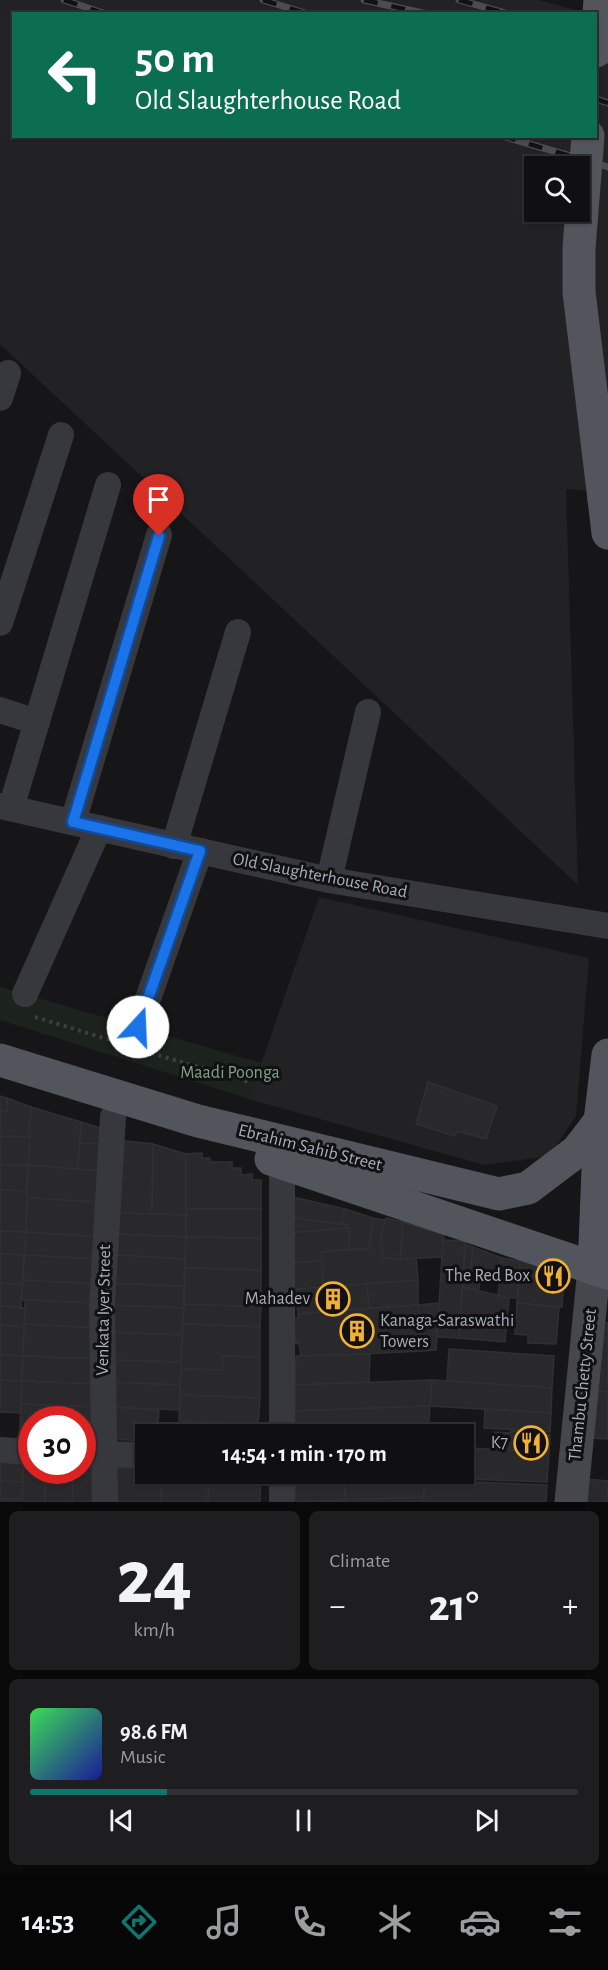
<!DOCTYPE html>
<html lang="en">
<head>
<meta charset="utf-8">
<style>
	:root { --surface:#101012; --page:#1e1e20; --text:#f1f3f6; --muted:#9c9d9f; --line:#303032; --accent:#0f766e }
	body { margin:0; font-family:"Alegreya Sans",sans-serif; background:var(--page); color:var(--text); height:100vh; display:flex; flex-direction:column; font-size:22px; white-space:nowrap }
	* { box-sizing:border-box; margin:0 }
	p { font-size:20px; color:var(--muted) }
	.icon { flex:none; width:33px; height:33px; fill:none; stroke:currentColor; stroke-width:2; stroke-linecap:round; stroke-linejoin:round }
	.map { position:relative; height:1502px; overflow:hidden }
	.side { display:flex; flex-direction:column; gap:9px; padding:9px; background:#09090a; flex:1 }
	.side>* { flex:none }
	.banner { position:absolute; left:12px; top:12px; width:585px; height:126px; border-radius:0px; box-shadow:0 2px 4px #0004,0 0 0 2px var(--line); background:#0b6e4f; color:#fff; overflow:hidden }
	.tools { position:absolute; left:524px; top:156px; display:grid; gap:12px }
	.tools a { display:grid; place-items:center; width:66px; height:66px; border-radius:0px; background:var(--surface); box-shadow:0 2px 4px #0004,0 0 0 2px var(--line); font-size:30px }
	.speed { position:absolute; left:18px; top:1406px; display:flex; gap:12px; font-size:30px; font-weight:700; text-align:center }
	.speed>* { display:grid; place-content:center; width:78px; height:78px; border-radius:50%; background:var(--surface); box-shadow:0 2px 4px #0004,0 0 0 2px var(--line); line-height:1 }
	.speed .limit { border:9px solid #d22; background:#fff; color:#111 }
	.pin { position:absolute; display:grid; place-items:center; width:51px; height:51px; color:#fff; margin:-62px -26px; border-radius:50% 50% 50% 0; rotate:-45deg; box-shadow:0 0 6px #0007 }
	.pin .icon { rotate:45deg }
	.me { position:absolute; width:66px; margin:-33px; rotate:20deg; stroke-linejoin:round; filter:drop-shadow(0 0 4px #0008) }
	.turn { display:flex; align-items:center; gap:21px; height:126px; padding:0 24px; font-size:27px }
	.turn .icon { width:78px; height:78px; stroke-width:2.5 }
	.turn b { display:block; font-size:42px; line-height:51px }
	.big { font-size:45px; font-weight:700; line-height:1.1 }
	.side .card { flex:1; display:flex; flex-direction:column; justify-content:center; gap:9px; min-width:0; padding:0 21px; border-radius:9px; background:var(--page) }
	.side .dial { align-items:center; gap:0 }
	.dial b { font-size:78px; line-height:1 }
	.song { display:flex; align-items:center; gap:18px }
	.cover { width:72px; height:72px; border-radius:9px; background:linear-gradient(135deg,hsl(130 70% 55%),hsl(240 70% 35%)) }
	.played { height:6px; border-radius:3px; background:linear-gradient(90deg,var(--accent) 25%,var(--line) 25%) }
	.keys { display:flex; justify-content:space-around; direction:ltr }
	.heat { display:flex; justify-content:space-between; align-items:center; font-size:33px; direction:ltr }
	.side .tiles { flex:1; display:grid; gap:9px; grid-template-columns:1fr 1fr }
	.card:last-child { grid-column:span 2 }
	.trip { position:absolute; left:135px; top:1424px; width:339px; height:60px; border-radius:0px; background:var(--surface); box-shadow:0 2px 4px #0004,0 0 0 2px var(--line); font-weight:700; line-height:60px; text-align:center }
	.dock { display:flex; height:96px; justify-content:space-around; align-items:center; background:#060607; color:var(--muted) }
	.dock .icon { width:42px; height:42px }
	.dock .on { color:var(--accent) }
	.dock b { font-size:27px; color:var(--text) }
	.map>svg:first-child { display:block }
	.built { fill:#222225; fill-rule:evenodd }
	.green { fill:#1c231d }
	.building { fill:#29292c; stroke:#303034; stroke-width:1.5 }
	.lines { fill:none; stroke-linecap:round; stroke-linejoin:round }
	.path { stroke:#3d3f44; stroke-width:4; stroke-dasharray:3 4.5; stroke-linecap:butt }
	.street { stroke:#37383d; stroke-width:26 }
	.secondary { stroke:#45474d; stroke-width:33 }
	.primary { stroke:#53555c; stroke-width:33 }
	.rail-casing { stroke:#4a4c52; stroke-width:7 }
	.rail { stroke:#111113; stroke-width:4.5; stroke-dasharray:14; stroke-linecap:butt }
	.primary-bridge { stroke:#53555c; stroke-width:33 }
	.route-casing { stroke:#114b97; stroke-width:15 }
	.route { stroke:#1a73e8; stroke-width:10 }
	.labels { text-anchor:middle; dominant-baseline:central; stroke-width:6; stroke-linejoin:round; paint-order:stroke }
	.street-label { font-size:18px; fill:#a8adb8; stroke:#111113 }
	.park-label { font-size:18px; fill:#7fa381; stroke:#111113 }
	.poi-label { font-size:18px; fill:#a8adb8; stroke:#111113; text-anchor:end }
</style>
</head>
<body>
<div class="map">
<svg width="608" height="1502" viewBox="0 0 608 1502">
	<rect width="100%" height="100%" fill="#161618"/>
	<g class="built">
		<path d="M0 0H538L587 13 14 14V136H596V16L608 19V492L566 489 578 885 0 344ZM534 166H579V212H534Z"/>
		<path d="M319 897 589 958 576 1116 549 1156 484 1165 249 1099Z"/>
	</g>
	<path class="green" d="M0 987 261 1063 249 1099 0 1020Z"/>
	<g class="building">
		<path d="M428 1082 497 1106 486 1139 457 1131 455 1136 416 1124Z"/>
		<path d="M0 1096 7 1098V1112L0 1111Z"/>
		<path d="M7 1098 31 1107 30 1137 0 1136V1111L7 1112Z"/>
		<path d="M31 1107 81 1122 78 1169 28 1165Z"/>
		<path d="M81 1122 101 1128V1144L80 1143Z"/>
		<path d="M0 1136 30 1137 28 1165H0Z"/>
		<path d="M126 1141 153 1144 152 1214 116 1213 121 1146Z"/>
		<path d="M80 1143 101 1144 99 1171 78 1169Z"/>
		<path d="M153 1144 186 1154V1215L152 1214Z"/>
		<path d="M202 1153V1158H210V1162H232V1168H241V1175L252 1174V1180H261V1209H186V1154Z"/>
		<path d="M0 1165H28L27 1191 0 1190Z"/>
		<path d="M28 1165 99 1171V1202L27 1198Z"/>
		<path d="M0 1190 27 1191 26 1232 0 1231Z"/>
		<path d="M293 1197 345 1209 341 1224 288 1217Z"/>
		<path d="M27 1198 99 1202 97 1237 26 1232Z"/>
		<path d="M186 1209H261V1238L186 1237Z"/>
		<path d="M345 1209 373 1218 369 1249H349L348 1225 341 1224Z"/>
		<path d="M116 1213 186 1215V1237L115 1234Z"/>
		<path d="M288 1217 348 1225 349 1228 289 1233Z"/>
		<path d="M373 1218 385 1220 381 1235 383 1258H416L418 1280 323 1287 321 1252 369 1249Z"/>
		<path d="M386 1218 403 1222 400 1259 383 1258 381 1235Z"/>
		<path d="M403 1222 444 1235 442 1257 400 1259Z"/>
		<path d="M349 1228V1249L321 1252 322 1261 291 1263 289 1233Z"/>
		<path d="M0 1231 26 1232 24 1255 0 1254Z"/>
		<path d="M26 1232 97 1237 96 1259 24 1255Z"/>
		<path d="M115 1234 186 1237 185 1259 115 1255Z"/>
		<path d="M186 1237 261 1238V1270L185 1268Z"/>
		<path d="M443 1240 465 1241 459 1338 437 1337Z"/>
		<path d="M465 1244 473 1247 469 1288 463 1287Z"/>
		<path d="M473 1247 502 1258 500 1277 481 1274 479 1289 469 1288Z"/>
		<path d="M0 1254 24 1255 22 1285 0 1283Z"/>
		<path d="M24 1255 96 1259 95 1284 23 1280Z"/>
		<path d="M115 1255 185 1259 184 1286 113 1283Z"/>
		<path d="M502 1258 520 1261 517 1298 498 1297Z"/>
		<path d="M522 1258 564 1272 562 1307 517 1303Z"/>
		<path d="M322 1261 323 1287 292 1290 291 1263Z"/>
		<path d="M185 1268 261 1270V1307L184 1304Z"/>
		<path d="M23 1280 95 1284V1303L22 1300Z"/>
		<path d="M418 1280V1305L369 1308 367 1284Z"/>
		<path d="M0 1283 22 1285 21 1307 0 1306Z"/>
		<path d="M107 1283 184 1286V1308L106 1305Z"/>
		<path d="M367 1284 369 1308 298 1314 296 1289Z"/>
		<path d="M463 1287 509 1298 505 1342 459 1338Z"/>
		<path d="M25 1300 95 1303 97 1328 24 1324Z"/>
		<path d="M439 1303 436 1350 422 1351 418 1305Z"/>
		<path d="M517 1303 559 1307 556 1344 528 1343V1335L515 1334Z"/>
		<path d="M184 1304 261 1307 260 1327 183 1324Z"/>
		<path d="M107 1305 184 1308 182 1335 106 1332Z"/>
		<path d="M418 1305 422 1351 301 1357 299 1343 296 1344 293 1318H298V1314Z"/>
		<path d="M0 1306 25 1308 24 1327 0 1325Z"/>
		<path d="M604 1322 608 1323V1340L603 1339Z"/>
		<path d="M24 1324 97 1328V1359L23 1356Z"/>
		<path d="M183 1324 260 1327V1357L222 1356 223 1370 181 1369Z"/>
		<path d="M0 1325 24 1327 23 1356 0 1355Z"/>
		<path d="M106 1332 182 1335 181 1362 106 1360Z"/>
		<path d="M603 1339 608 1340V1392L598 1391Z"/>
		<path d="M449 1349 554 1356 552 1388 447 1381Z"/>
		<path d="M370 1354 369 1382 295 1385 296 1356Z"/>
		<path d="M0 1355 23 1356 22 1381 0 1380Z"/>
		<path d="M23 1356 97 1359 96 1384 22 1381Z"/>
		<path d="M222 1356 260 1357V1398L180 1395 181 1369 223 1370Z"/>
		<path d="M109 1360 181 1362 180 1385 108 1382Z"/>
		<path d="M0 1380 22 1381 21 1413 0 1412Z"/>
		<path d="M432 1380 552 1388 551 1413 430 1406Z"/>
		<path d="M432 1380 430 1406 295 1411V1385Z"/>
		<path d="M22 1381 96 1384 95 1407 21 1404Z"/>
		<path d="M108 1382 180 1385V1410L107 1407Z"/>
		<path d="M598 1391 608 1392V1439L594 1438Z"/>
		<path d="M180 1395 260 1398 258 1424 179 1421Z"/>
		<path d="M21 1404 95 1407V1429H82V1419H32V1427H20Z"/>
		<path d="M430 1406 428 1433 294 1434 295 1411Z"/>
		<path d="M110 1407 159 1410 157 1434H146V1441L108 1439Z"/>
		<path d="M485 1409 551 1413 550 1432 484 1428Z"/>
		<path d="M201 1422 258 1424V1434H201Z"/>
		<path d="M20 1427H32V1450L20 1449Z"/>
		<path d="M82 1429H95V1453L82 1452Z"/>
		<path d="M511 1431 550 1435 549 1452 494 1450 495 1432 511 1433Z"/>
		<path d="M468 1448 549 1452 547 1482 466 1479Z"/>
		<path d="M0 1451 24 1452 23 1482 0 1481Z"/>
		<path d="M464 1453H468L466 1482 444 1481V1473H464Z"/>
		<path d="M24 1455H32V1470H46L45 1502H22Z"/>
		<path d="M117 1460 146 1461V1473H162L161 1502H115Z"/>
		<path d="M82 1468H93L92 1502H72L73 1470H82Z"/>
		<path d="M46 1470H73L72 1502H45Z"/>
		<path d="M162 1473H209L208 1502H161Z"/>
		<path d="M209 1473H261L260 1502H208Z"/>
		<path d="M295 1473H345V1500L296 1502Z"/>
		<path d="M345 1473H425L424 1497 345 1500Z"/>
		<path d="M425 1473H444V1481L425 1480Z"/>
		<path d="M585 1479 608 1481V1502H583Z"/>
		<path d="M425 1480 547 1485 546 1502H423Z"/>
		<path d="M0 1481 23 1482 22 1499H0Z"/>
		<path d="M424 1497 423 1502H298L345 1500Z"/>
		<rect x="0" y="1499" width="22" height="3"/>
	</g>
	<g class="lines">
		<g class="path">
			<path d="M35 1017 120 1043"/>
			<path d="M144 1051 249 1082"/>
		</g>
		<g class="street">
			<path d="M0 398 8 373"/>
			<path d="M0 623 61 435"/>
			<path d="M0 710 37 722"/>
			<path d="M0 806 329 880 608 926"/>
			<path d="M11 808 108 485"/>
			<path d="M73 822 159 535"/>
			<path d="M174 846 238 632"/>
			<path d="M329 880 368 712"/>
			<path d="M25 994 99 828"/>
			<path d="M138 1027 200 851"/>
			<path d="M282 1162V1434"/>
			<path d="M0 1450 32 1452"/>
			<path d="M82 1454 146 1455"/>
			<path d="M282 1473V1502"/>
			<path d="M105 1502 102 1306 113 1117"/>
		</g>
		<path class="secondary" d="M571 1502 594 1269"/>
		<g class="primary">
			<path d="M604 499 608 533"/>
			<path d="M608 1055 600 1121 608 1132"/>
			<path d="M0 1060 198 1121 499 1194 528 1188 577 1151 600 1121"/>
			<path d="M271 1159 608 1273"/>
			<path d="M594 1269 600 1121"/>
		</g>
		<defs>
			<g id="rail">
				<path d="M64 0 106 14"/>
				<path d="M263 0 308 14"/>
				<path d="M364 0 427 14"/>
				<path d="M459 0 509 14"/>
				<path d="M596 37 608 40"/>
				<path d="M596 56 608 60"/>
				<path d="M596 99 608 103"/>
				<path d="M502 136 608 167"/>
			</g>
		</defs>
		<use href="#rail" class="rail-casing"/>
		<use href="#rail" class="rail"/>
		<g class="primary-bridge">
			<path d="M596 51 600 0"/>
			<path d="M588 136 579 248V292L604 499"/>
		</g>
	</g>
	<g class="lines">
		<defs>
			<path id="route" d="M138 1027 200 851 73 822 159 536"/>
		</defs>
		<use href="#route" class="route-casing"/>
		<use href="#route" class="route"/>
	</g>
	<defs>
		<symbol id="restaurant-ring" viewBox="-11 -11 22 22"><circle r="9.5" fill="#111113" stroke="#f2b134" stroke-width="1.5"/><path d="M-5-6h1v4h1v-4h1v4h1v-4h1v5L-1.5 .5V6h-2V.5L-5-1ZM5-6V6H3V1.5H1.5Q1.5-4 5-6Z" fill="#f2b134"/></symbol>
		<symbol id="building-ring" viewBox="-11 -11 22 22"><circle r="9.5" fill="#111113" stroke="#f2b134" stroke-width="1.5"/><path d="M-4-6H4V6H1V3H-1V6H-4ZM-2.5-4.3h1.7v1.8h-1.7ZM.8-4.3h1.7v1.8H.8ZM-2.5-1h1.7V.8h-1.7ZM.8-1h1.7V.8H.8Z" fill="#f2b134"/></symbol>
	</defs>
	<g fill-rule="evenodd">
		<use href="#restaurant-ring" x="534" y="1257" width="38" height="38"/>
		<use href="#building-ring" x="314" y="1280" width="38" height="38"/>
		<use href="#building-ring" x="338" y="1312" width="38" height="38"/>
		<use href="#restaurant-ring" x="512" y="1424" width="38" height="38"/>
	</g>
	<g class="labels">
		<g class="street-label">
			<text transform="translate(320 876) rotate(11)">Old Slaughterhouse Road</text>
			<text transform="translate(310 1148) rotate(14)">Ebrahim Sahib Street</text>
			<text transform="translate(104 1310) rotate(-89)">Venkata Iyer Street</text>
			<text transform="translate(583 1385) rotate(-84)">Thambu Chetty Street</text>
		</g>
		<g class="park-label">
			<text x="230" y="1073">Maadi Poonga</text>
		</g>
		<g class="poi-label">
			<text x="530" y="1276">The Red Box</text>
			<text x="310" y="1299">Mahadev</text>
			<text x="380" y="1321" text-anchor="start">Kanaga-Saraswathi<tspan x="380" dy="21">Towers</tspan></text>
			<text x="508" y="1443">K7</text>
		</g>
	</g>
</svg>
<div class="tools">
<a><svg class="icon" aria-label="search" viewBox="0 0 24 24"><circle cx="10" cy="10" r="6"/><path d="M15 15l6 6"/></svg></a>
</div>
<div class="speed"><div class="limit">30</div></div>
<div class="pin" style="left:159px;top:536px;background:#d93025"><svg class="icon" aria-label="arrive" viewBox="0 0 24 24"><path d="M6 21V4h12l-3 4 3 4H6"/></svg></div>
<svg class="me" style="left:138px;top:1027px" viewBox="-20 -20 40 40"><circle r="19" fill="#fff"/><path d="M0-13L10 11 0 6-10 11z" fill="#1a73e8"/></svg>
<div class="trip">14:54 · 1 min · 170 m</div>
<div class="banner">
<div class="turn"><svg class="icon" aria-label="left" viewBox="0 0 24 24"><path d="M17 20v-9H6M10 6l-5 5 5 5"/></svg><div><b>50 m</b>Old Slaughterhouse Road</div></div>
</div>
</div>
<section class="side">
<div class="tiles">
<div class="card dial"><b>24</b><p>km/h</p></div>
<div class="card"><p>Climate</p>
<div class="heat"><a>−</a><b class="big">21°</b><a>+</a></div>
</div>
<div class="card">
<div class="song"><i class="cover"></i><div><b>98.6 FM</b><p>Music</p></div></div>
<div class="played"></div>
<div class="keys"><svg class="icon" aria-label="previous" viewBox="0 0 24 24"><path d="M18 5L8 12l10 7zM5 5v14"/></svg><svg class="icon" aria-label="pause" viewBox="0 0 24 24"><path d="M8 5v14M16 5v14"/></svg><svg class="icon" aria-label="next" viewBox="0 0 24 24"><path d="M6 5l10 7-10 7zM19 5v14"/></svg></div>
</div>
</div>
</section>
<nav class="dock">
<b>14:53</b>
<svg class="icon on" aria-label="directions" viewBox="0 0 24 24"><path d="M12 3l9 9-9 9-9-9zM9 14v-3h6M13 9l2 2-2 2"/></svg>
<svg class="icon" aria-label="music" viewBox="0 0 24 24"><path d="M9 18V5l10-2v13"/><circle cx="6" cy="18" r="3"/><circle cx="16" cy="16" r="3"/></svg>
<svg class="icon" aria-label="phone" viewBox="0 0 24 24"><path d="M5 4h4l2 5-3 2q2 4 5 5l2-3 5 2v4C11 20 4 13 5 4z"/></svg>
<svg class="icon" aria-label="climate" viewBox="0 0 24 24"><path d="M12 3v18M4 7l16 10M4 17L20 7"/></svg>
<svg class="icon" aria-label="car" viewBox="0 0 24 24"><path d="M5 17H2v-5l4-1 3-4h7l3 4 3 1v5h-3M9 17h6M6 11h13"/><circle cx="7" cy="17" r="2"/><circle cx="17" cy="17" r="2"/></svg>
<svg class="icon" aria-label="filters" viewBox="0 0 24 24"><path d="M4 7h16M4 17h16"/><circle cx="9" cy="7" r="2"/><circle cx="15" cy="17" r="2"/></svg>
</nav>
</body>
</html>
